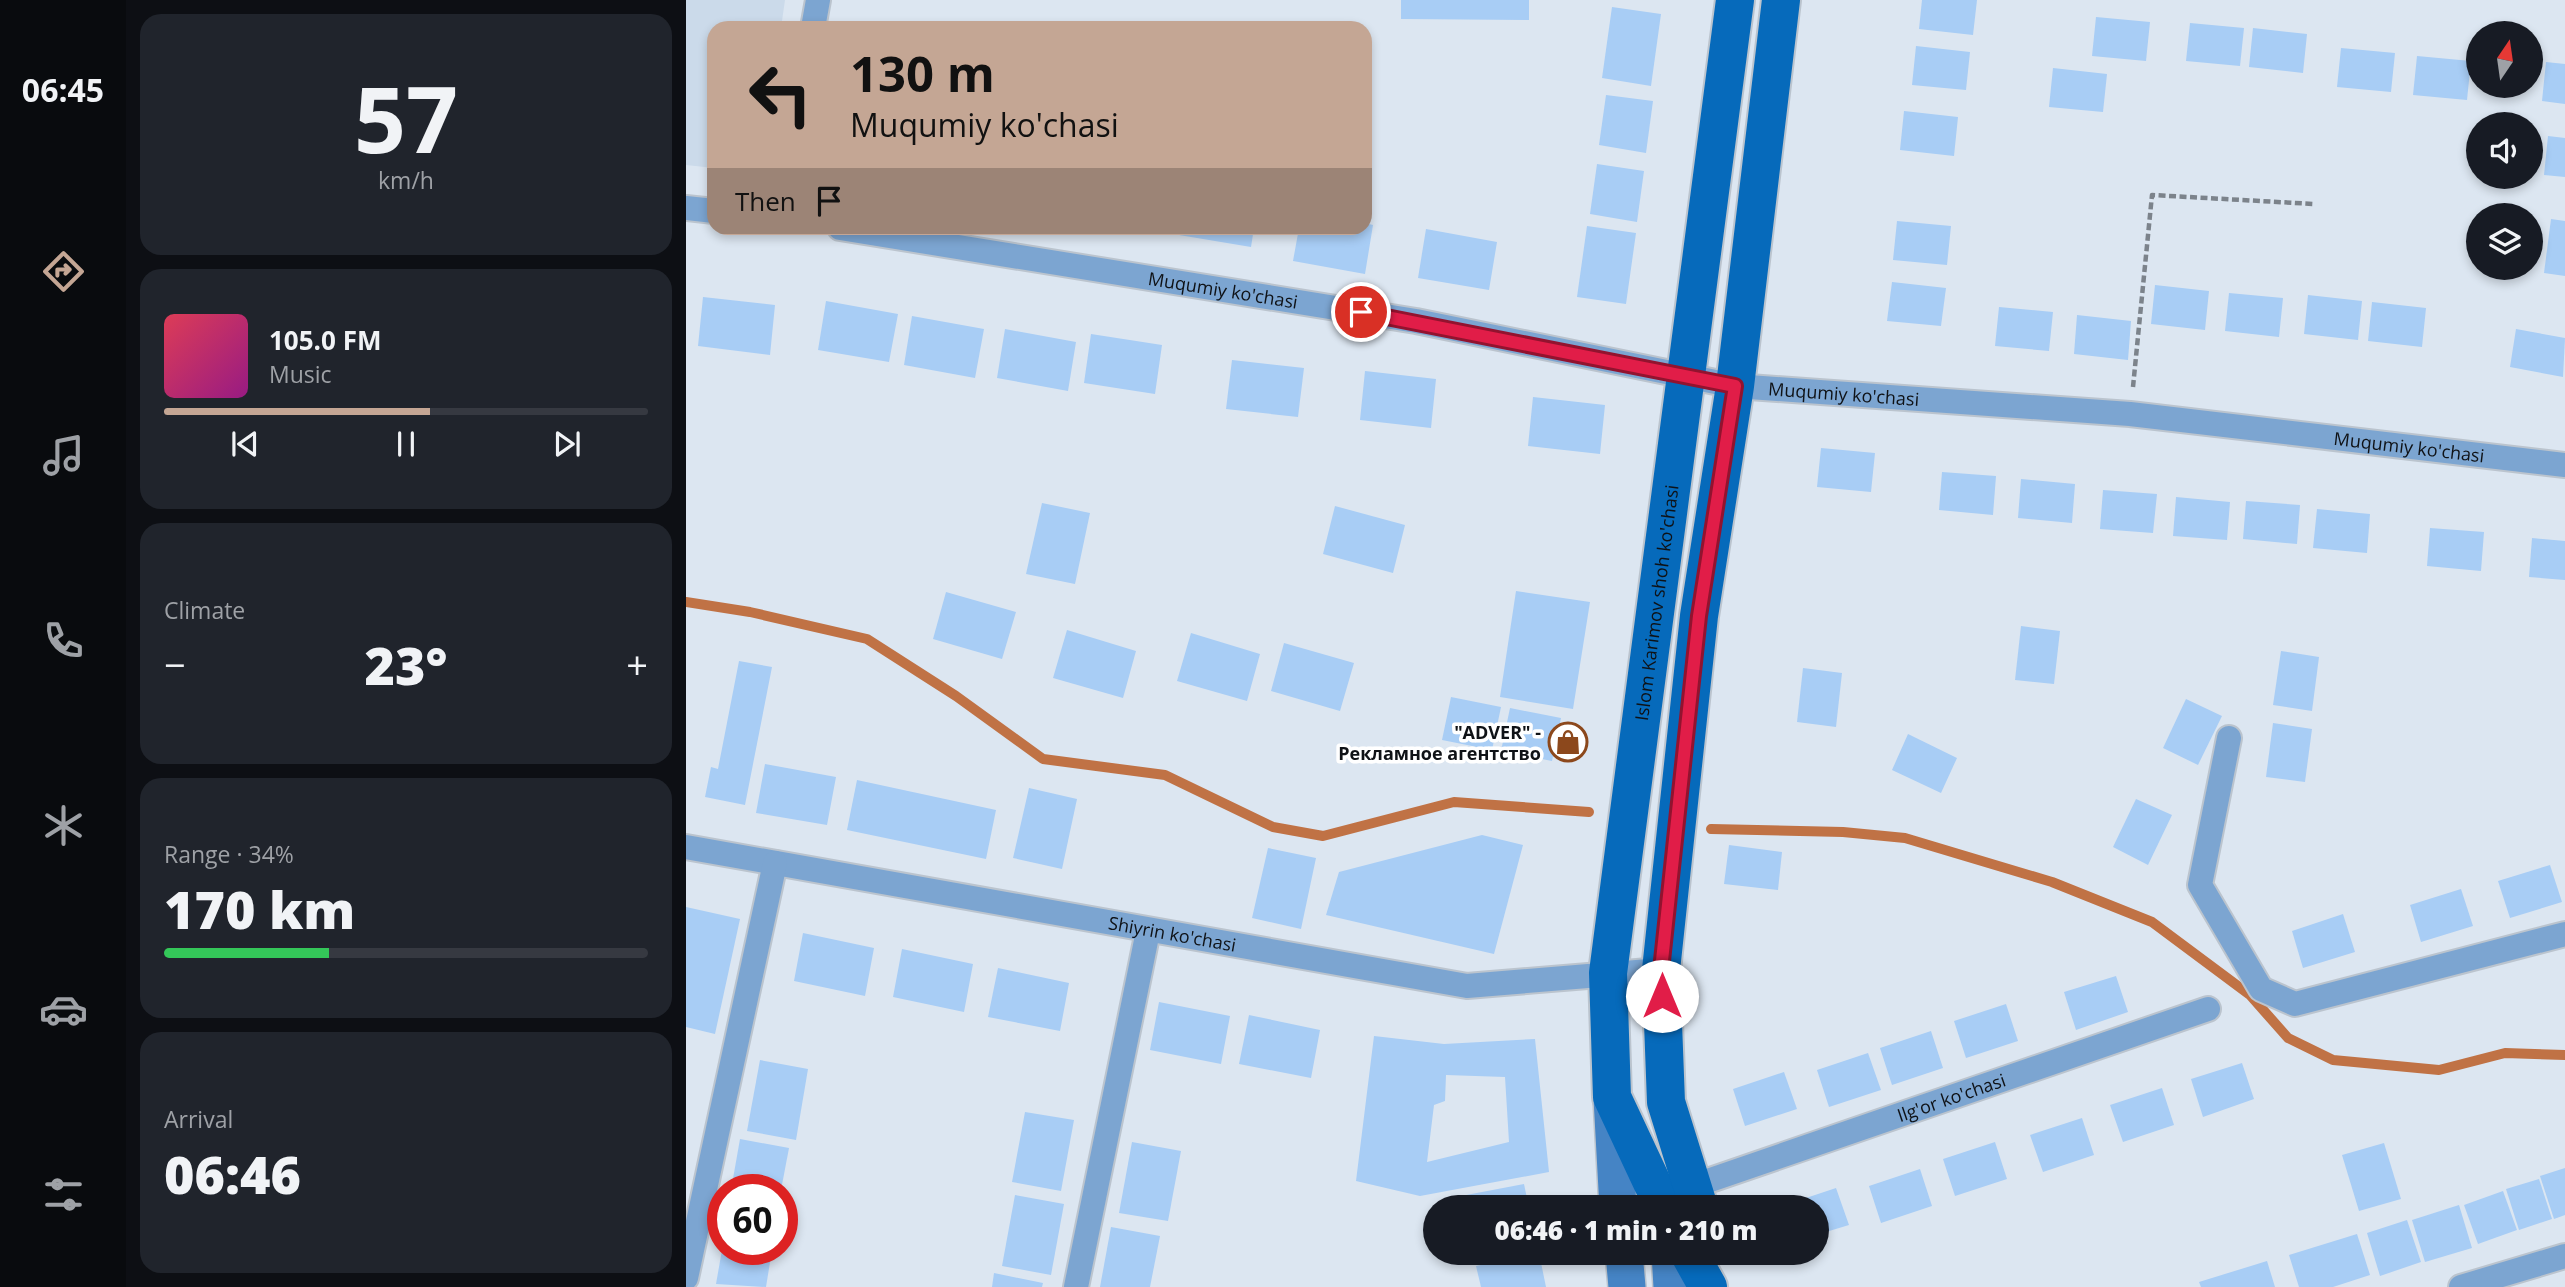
<!DOCTYPE html>
<html lang="en">
<head>
<meta charset="utf-8">
<style>
	:root { --surface:#171b24; --page:#20242c; --text:#f1f3f6; --muted:#9ea1a6; --line:#363941; --accent:#c4a694 }
	body { margin:0; font-family:"Open Sans",sans-serif; background:var(--page); color:var(--text); height:100vh; display:flex; flex-direction:column; font-size:26px; white-space:nowrap }
	* { box-sizing:border-box; margin:0 }
	p { font-size:23px; color:var(--muted) }
	.icon { flex:none; width:38px; height:38px; fill:none; stroke:currentColor; stroke-width:2; stroke-linecap:round; stroke-linejoin:round }
	.map { position:relative; flex:1; overflow:hidden }
	.side { display:flex; flex-direction:column; gap:14px; padding:14px; background:#0d0f14; width:560px }
	.side>* { flex:none }
	.top-card { position:absolute; left:21px; top:21px; width:665px; height:214px; border-radius:21px; box-shadow:0 4px 10px #0003; background:#c4a694; color:#111; overflow:hidden }
	.needle { width:46px; rotate:13deg }
	.controls { position:absolute; left:1780px; top:21px; display:grid; gap:14px }
	.controls a { display:grid; place-items:center; width:77px; height:77px; border-radius:50%; background:var(--surface); box-shadow:0 4px 10px #0003; font-size:35px }
	.speed { position:absolute; left:21px; top:1174px; display:flex; gap:14px; font-size:35px; font-weight:700; text-align:center }
	.speed>* { display:grid; place-content:center; width:91px; height:91px; border-radius:50%; background:var(--surface); box-shadow:0 4px 10px #0003; line-height:1 }
	.speed .limit { border:10px solid #d22; background:#fff; color:#111 }
	.pin { position:absolute; display:grid; place-items:center; width:60px; height:60px; color:#fff; margin:-30px; border:4px solid #fff; border-radius:50%; box-shadow:0 2px 7px #0007 }
	.me { position:absolute; width:77px; margin:-38px; rotate:0deg; stroke-linejoin:round; filter:drop-shadow(0 0 5px #0008) }
	.turn { display:flex; align-items:center; gap:24px; height:147px; padding:0 28px; font-size:32px }
	.turn .icon { width:91px; height:91px; stroke-width:2.5 }
	.turn b { display:block; font-size:49px; line-height:60px }
	.then { display:flex; align-items:center; height:66px; padding:0 28px; background:#0003; gap:14px; font-size:26px }
	.big { font-size:52px; font-weight:800; line-height:1.1 }
	.side .card { flex:1; display:flex; flex-direction:column; justify-content:center; gap:10px; min-width:0; padding:0 24px; border-radius:21px; background:var(--page) }
	.side .dial { align-items:center; gap:0 }
	.dial b { font-size:91px; line-height:1 }
	.song { display:flex; align-items:center; gap:21px }
	.cover { width:84px; height:84px; border-radius:10px; background:linear-gradient(135deg,hsl(350 70% 55%),hsl(310 70% 35%)) }
	.played { height:7px; border-radius:4px; background:linear-gradient(90deg,var(--accent) 55%,var(--line) 55%) }
	.keys { display:flex; justify-content:space-around; direction:ltr }
	.heat { display:flex; justify-content:space-between; align-items:center; font-size:38px; direction:ltr }
	.charge { height:10px; border-radius:5px; background:linear-gradient(90deg,#34c759 34%,var(--line) 0) }
	.trip { position:absolute; left:737px; top:1195px; width:406px; height:70px; border-radius:35px; background:var(--surface); box-shadow:0 4px 10px #0003; font-weight:800; line-height:70px; text-align:center }
	main { display:flex; flex:1; min-height:0 }
	.dock { display:flex; flex-direction:column; width:126px; justify-content:space-around; align-items:center; background:#090b0e; color:var(--muted) }
	.dock .icon { width:49px; height:49px }
	.dock .selected { color:var(--accent) }
	.dock b { font-size:32px; color:var(--text) }
	.map>svg:first-child { display:block }
	.built { fill:#cbdaea }
	.lines { fill:none; stroke-linecap:round; stroke-linejoin:round }
	.stream { stroke:#c07245; stroke-width:10 }
	.building { fill:#a8cdf5; fill-rule:evenodd }
	.street-casing { stroke:#bbc4ce; stroke-width:28 }
	.secondary-casing { stroke:#bbc4ce; stroke-width:40 }
	.primary-casing { stroke:#bbc4ce; stroke-width:42 }
	.path { stroke:#7c838b; stroke-width:4.5; stroke-dasharray:7 3.5; stroke-linecap:butt }
	.street { stroke:#7ca5d1; stroke-width:24 }
	.secondary { stroke:#4584c5; stroke-width:37 }
	.primary { stroke:#066abb; stroke-width:38 }
	.route-casing { stroke:#92132f; stroke-width:18 }
	.route { stroke:#e11d48; stroke-width:12 }
	.labels { text-anchor:middle; dominant-baseline:central; stroke-width:7; stroke-linejoin:round; paint-order:stroke }
	.street-label { font-size:18px; fill:#0f1216; stroke:#fff }
	.poi-label { font-size:18px; font-weight:bold; fill:#0f1216; stroke:#fff; text-anchor:end }
</style>
</head>
<body>
<main>
<nav class="dock">
<b>06:45</b>
<svg class="icon selected" aria-label="directions" viewBox="0 0 24 24"><path d="M12 3l9 9-9 9-9-9zM9 14v-3h6M13 9l2 2-2 2"/></svg>
<svg class="icon" aria-label="music" viewBox="0 0 24 24"><path d="M9 18V5l10-2v13"/><circle cx="6" cy="18" r="3"/><circle cx="16" cy="16" r="3"/></svg>
<svg class="icon" aria-label="phone" viewBox="0 0 24 24"><path d="M5 4h4l2 5-3 2q2 4 5 5l2-3 5 2v4C11 20 4 13 5 4z"/></svg>
<svg class="icon" aria-label="climate" viewBox="0 0 24 24"><path d="M12 3v18M4 7l16 10M4 17L20 7"/></svg>
<svg class="icon" aria-label="car" viewBox="0 0 24 24"><path d="M5 17H2v-5l4-1 3-4h7l3 4 3 1v5h-3M9 17h6M6 11h13"/><circle cx="7" cy="17" r="2"/><circle cx="17" cy="17" r="2"/></svg>
<svg class="icon" aria-label="filters" viewBox="0 0 24 24"><path d="M4 7h16M4 17h16"/><circle cx="9" cy="7" r="2"/><circle cx="15" cy="17" r="2"/></svg>
</nav>
<section class="side">
<div class="card dial"><b>57</b><p>km/h</p></div>
<div class="card">
<div class="song"><i class="cover"></i><div><b>105.0 FM</b><p>Music</p></div></div>
<div class="played"></div>
<div class="keys"><svg class="icon" aria-label="previous" viewBox="0 0 24 24"><path d="M18 5L8 12l10 7zM5 5v14"/></svg><svg class="icon" aria-label="pause" viewBox="0 0 24 24"><path d="M8 5v14M16 5v14"/></svg><svg class="icon" aria-label="next" viewBox="0 0 24 24"><path d="M6 5l10 7-10 7zM19 5v14"/></svg></div>
</div>
<div class="card"><p>Climate</p>
<div class="heat"><a>−</a><b class="big">23°</b><a>+</a></div>
</div>
<div class="card"><p>Range · 34%</p><b class="big">170 km</b><div class="charge"></div></div>
<div class="card"><p>Arrival</p><b class="big">06:46</b></div>
</section>
<div class="map">
<svg width="1879" height="1287" viewBox="0 0 1879 1287">
	<rect width="100%" height="100%" fill="#dce6f1"/>
	<path class="built" d="M0 0H99L95 28H28V168L0 165Z"/>
	<g class="lines">
		<g class="stream">
			<path d="M0 602 64 612 181 639 270 696 357 759 479 775 587 827 637 836 768 802 903 812"/>
			<path d="M1025 829 1157 832 1219 838 1366 882 1466 922 1564 995 1602 1038 1647 1060 1753 1070 1819 1053 1879 1055"/>
		</g>
	</g>
	<g class="building">
		<path d="M715 0H843V20L715 19Z"/>
		<path d="M1236 0H1291L1287 35 1233 29Z"/>
		<path d="M926 7 975 14 965 86 916 78Z"/>
		<path d="M1410 17 1464 22 1460 61 1406 56Z"/>
		<path d="M1504 23 1558 28 1554 66 1500 61Z"/>
		<path d="M1567 28 1621 34 1617 73 1563 67Z"/>
		<path d="M1230 46 1284 52 1280 90 1226 85Z"/>
		<path d="M1655 48 1709 53 1705 92 1651 87Z"/>
		<path d="M1731 56 1785 61 1781 100 1727 95Z"/>
		<path d="M1860 62 1879 64V104L1856 101Z"/>
		<path d="M1367 68 1421 74 1417 112 1363 107Z"/>
		<path d="M920 95 967 101 960 153 913 145Z"/>
		<path d="M1218 111 1272 117 1268 156 1214 150Z"/>
		<path d="M1862 136 1879 138V177L1858 175Z"/>
		<path d="M911 164 958 171 951 222 904 214Z"/>
		<path d="M1865 219 1879 221V276L1858 273Z"/>
		<path d="M1211 221 1265 226 1261 265 1207 260Z"/>
		<path d="M679 223 687 225 679 274 607 261 613 228H679Z"/>
		<path d="M901 226 950 233 940 304 891 297Z"/>
		<path d="M494 228H568L565 247 493 235Z"/>
		<path d="M740 229 811 242 803 290 732 278Z"/>
		<path d="M1206 282 1260 288 1255 326 1201 321Z"/>
		<path d="M1469 285 1523 291 1519 330 1465 324Z"/>
		<path d="M1543 293 1597 298 1593 337 1539 331Z"/>
		<path d="M1622 295 1676 301 1672 340 1618 334Z"/>
		<path d="M17 297 89 305 84 355 12 346Z"/>
		<path d="M140 301 212 314 203 362 132 350Z"/>
		<path d="M1686 302 1740 308 1736 347 1682 341Z"/>
		<path d="M1313 307 1367 312 1363 351 1309 346Z"/>
		<path d="M1391 315 1445 321 1442 360 1388 354Z"/>
		<path d="M226 316 298 329 289 378 218 365Z"/>
		<path d="M319 329 390 342 382 391 311 378Z"/>
		<path d="M1830 329 1879 338 1877 377 1824 367Z"/>
		<path d="M405 334 476 345 469 394 398 383Z"/>
		<path d="M546 360 618 368 612 417 540 409Z"/>
		<path d="M679 371 750 379 745 428 674 420Z"/>
		<path d="M847 397 919 405 914 454 842 446Z"/>
		<path d="M1135 448 1189 453 1185 492 1131 487Z"/>
		<path d="M1256 472 1310 476 1307 515 1253 510Z"/>
		<path d="M1335 479 1389 484 1386 523 1332 518Z"/>
		<path d="M1417 490 1471 494 1467 533 1414 529Z"/>
		<path d="M1490 497 1544 502 1541 540 1487 536Z"/>
		<path d="M1560 501 1614 505 1611 544 1557 539Z"/>
		<path d="M356 503 404 513 389 584 340 574Z"/>
		<path d="M649 506 719 525 707 573 637 554Z"/>
		<path d="M1631 509 1684 514 1681 553 1627 548Z"/>
		<path d="M1744 528 1798 532 1795 571 1741 566Z"/>
		<path d="M1846 538 1879 541V580L1843 577Z"/>
		<path d="M830 591 904 602 887 709 814 697Z"/>
		<path d="M260 592 330 612 316 659 247 639Z"/>
		<path d="M1335 626 1374 631 1368 684 1329 680Z"/>
		<path d="M381 630 450 651 437 698 367 678Z"/>
		<path d="M505 633 574 654 561 701 491 681Z"/>
		<path d="M598 643 668 663 654 711 585 691Z"/>
		<path d="M1595 651 1633 657 1626 711 1587 705Z"/>
		<path d="M53 661 86 667 59 805 19 797 25 767 32 769Z"/>
		<path d="M1117 668 1156 673 1150 727 1111 722Z"/>
		<path d="M765 697 815 707 806 750 756 740Z"/>
		<path d="M1500 699 1536 716 1512 765 1477 748Z"/>
		<path d="M824 708 875 718 866 761 815 751Z"/>
		<path d="M1587 723 1626 729 1619 782 1580 777Z"/>
		<path d="M1222 734 1271 758 1255 793 1206 770Z"/>
		<path d="M79 764 150 777 141 825 70 813Z"/>
		<path d="M171 780 310 810 300 859 161 830Z"/>
		<path d="M343 788 391 799 376 869 327 858Z"/>
		<path d="M1450 799 1486 815 1462 865 1427 847Z"/>
		<path d="M796 835 837 845 808 954 640 915 653 872Z"/>
		<path d="M1043 845 1096 852 1092 890 1038 884Z"/>
		<path d="M582 848 630 858 615 929 566 918Z"/>
		<path d="M1864 865 1876 902 1824 918 1812 881Z"/>
		<path d="M1775 889 1787 926 1735 942 1724 905Z"/>
		<path d="M0 907 54 919 29 1034 0 1027Z"/>
		<path d="M1657 914 1669 952 1617 968 1606 931Z"/>
		<path d="M117 933 188 948 179 996 108 981Z"/>
		<path d="M216 949 287 964 278 1012 207 997Z"/>
		<path d="M312 968 383 983 374 1031 302 1017Z"/>
		<path d="M1430 976 1442 1012 1390 1030 1378 992Z"/>
		<path d="M473 1002 544 1016 535 1064 464 1050Z"/>
		<path d="M1320 1004 1332 1041 1280 1058 1268 1021Z"/>
		<path d="M563 1015 634 1030 625 1078 553 1064Z"/>
		<path d="M1245 1031 1257 1068 1206 1085 1194 1048Z"/>
		<path d="M688 1036 758 1044 849 1039 863 1172 734 1196 670 1181ZM760 1075 819 1077 823 1142 741 1162 748 1105 759 1101Z"/>
		<path d="M1182 1053 1195 1090 1143 1107 1131 1070Z"/>
		<path d="M74 1060 122 1069 110 1140 61 1131Z"/>
		<path d="M1556 1063 1568 1099 1517 1117 1505 1079Z"/>
		<path d="M1098 1072 1111 1109 1059 1126 1047 1089Z"/>
		<path d="M1476 1088 1488 1125 1437 1142 1424 1105Z"/>
		<path d="M339 1112 388 1120 375 1191 326 1182Z"/>
		<path d="M1396 1118 1408 1155 1357 1172 1344 1135Z"/>
		<path d="M54 1139 103 1148 95 1190H45Z"/>
		<path d="M446 1142 495 1151 482 1221 433 1213Z"/>
		<path d="M1309 1142 1321 1179 1269 1196 1257 1159Z"/>
		<path d="M1698 1143 1715 1199 1673 1211 1656 1155Z"/>
		<path d="M1879 1168V1215L1868 1219 1854 1176Z"/>
		<path d="M1234 1169 1246 1206 1195 1223 1183 1186Z"/>
		<path d="M1853 1179 1866 1219 1833 1230 1820 1189Z"/>
		<path d="M838 1184 843 1208H778L775 1196Z"/>
		<path d="M1150 1188 1163 1225 1130 1235V1208H1099V1205Z"/>
		<path d="M1817 1191 1831 1230 1792 1244 1778 1205Z"/>
		<path d="M329 1195 378 1204 365 1275 316 1266Z"/>
		<path d="M1773 1205 1786 1248 1739 1262 1726 1220Z"/>
		<path d="M1721 1220 1735 1262 1694 1276 1681 1233Z"/>
		<path d="M425 1227 474 1236 464 1287H414Z"/>
		<path d="M1671 1234 1684 1275 1647 1287H1613L1603 1255Z"/>
		<path d="M36 1250H86L80 1287 30 1284Z"/>
		<path d="M787 1253H822V1254L789 1261Z"/>
		<path d="M853 1253 860 1287H795L790 1266Z"/>
		<path d="M1581 1261 1589 1287H1515L1513 1282Z"/>
		<path d="M308 1273 357 1283 356 1287H306Z"/>
	</g>
	<g class="lines">
		<defs>
			<g id="street">
				<path d="M127 28 132 0"/>
				<path d="M0 208 28 211"/>
				<path id="s1" d="M154 228 730 321 1049 386 1444 414 1879 465"/>
				<path d="M1543 738 1514 885 1575 989 1609 1004 1879 934"/>
				<path id="s2" d="M0 847 781 986 975 970"/>
				<path id="s3" d="M1007 1186 1522 1009"/>
				<path d="M0 1278 89 863"/>
				<path d="M390 1287 462 931"/>
				<path d="M1775 1287 1879 1256"/>
			</g>
			<g id="secondary">
				<path d="M926 1098 932 1208"/>
				<path d="M938 1253 941 1287"/>
				<path d="M984 1253 986 1287"/>
			</g>
			<g id="primary">
				<path id="s4" d="M978 1208 926 1097 922 973 1049 0"/>
				<path d="M1013 1208 980 1102 975 970 1013 616 1049 386 1095 0"/>
				<path d="M1003 1253 1022 1287"/>
			</g>
		</defs>
		<use href="#street" class="street-casing"/>
		<use href="#secondary" class="secondary-casing"/>
		<use href="#primary" class="primary-casing"/>
		<path class="path" d="M1447 387 1466 195 1628 204"/>
		<use href="#street" class="street"/>
		<use href="#secondary" class="secondary"/>
		<use href="#primary" class="primary"/>
	</g>
	<g class="lines">
		<defs>
			<path id="route" d="M675 312 1049 386 1013 616 975 970 976 996"/>
		</defs>
		<use href="#route" class="route-casing"/>
		<use href="#route" class="route"/>
	</g>
	<defs>
		<symbol id="shop-ring" viewBox="-11 -11 22 22"><circle r="9.5" fill="#fff" stroke="#8c481c" stroke-width="1.5"/><path d="M-5-2.5h2.3a2.7 3.5 0 0 1 5.4 0H5L5.5 6h-11ZM-1.5-2.5h3a1.5 2.3 0 0 0-3 0Z" fill="#8c481c"/></symbol>
	</defs>
	<g fill-rule="evenodd">
		<use href="#shop-ring" x="860" y="720" width="44" height="44"/>
	</g>
	<g class="labels">
		<g class="street-label">
			<text stroke="none"><textPath href="#s1" startOffset="388">Muqumiy ko'chasi</textPath></text>
			<text stroke="none"><textPath href="#s1" startOffset="1018">Muqumiy ko'chasi</textPath></text>
			<text stroke="none"><textPath href="#s1" startOffset="1586">Muqumiy ko'chasi</textPath></text>
			<text stroke="none"><textPath href="#s4" startOffset="620">Islom Karimov shoh ko'chasi</textPath></text>
			<text stroke="none"><textPath href="#s2" startOffset="494">Shiyrin ko'chasi</textPath></text>
			<text stroke="none"><textPath href="#s3" startOffset="273">Ilg'or ko'chasi</textPath></text>
		</g>
		<g class="poi-label">
			<text x="855" y="732">"ADVER" -<tspan x="855" dy="21">Рекламное агентство</tspan></text>
		</g>
	</g>
</svg>
<div class="controls">
<a><svg class="needle" viewBox="-14 -14 28 28"><path d="M0-13l5 13h-10z" fill="#e53935"/><path d="M0 13l5-13h-10z" fill="#9ea1a6"/></svg></a>
<a><svg class="icon" aria-label="sound" viewBox="0 0 24 24"><path d="M4 9h4l5-4v14l-5-4H4zM17 9q2 3 0 6"/></svg></a>
<a><svg class="icon" aria-label="layers" viewBox="0 0 24 24"><path d="M12 4l9 5-9 5-9-5zM3 14l9 5 9-5"/></svg></a>
</div>
<div class="speed"><div class="limit">60</div></div>
<div class="pin" style="left:675px;top:312px;background:#d93025"><svg class="icon" aria-label="arrive" viewBox="0 0 24 24"><path d="M6 21V4h12l-3 4 3 4H6"/></svg></div>
<svg class="me" style="left:976px;top:996px" viewBox="-20 -20 40 40"><circle r="19" fill="#fff"/><path d="M0-13L10 11 0 6-10 11z" fill="#e11d48"/></svg>
<div class="trip">06:46 · 1 min · 210 m</div>
<div class="top-card">
<div class="turn"><svg class="icon" aria-label="left" viewBox="0 0 24 24"><path d="M17 20v-9H6M10 6l-5 5 5 5"/></svg><div><b>130 m</b>Muqumiy ko'chasi</div></div>
<div class="then">Then<svg class="icon" aria-label="arrive" viewBox="0 0 24 24"><path d="M6 21V4h12l-3 4 3 4H6"/></svg></div>
</div>
</div>
</main>
</body>
</html>
